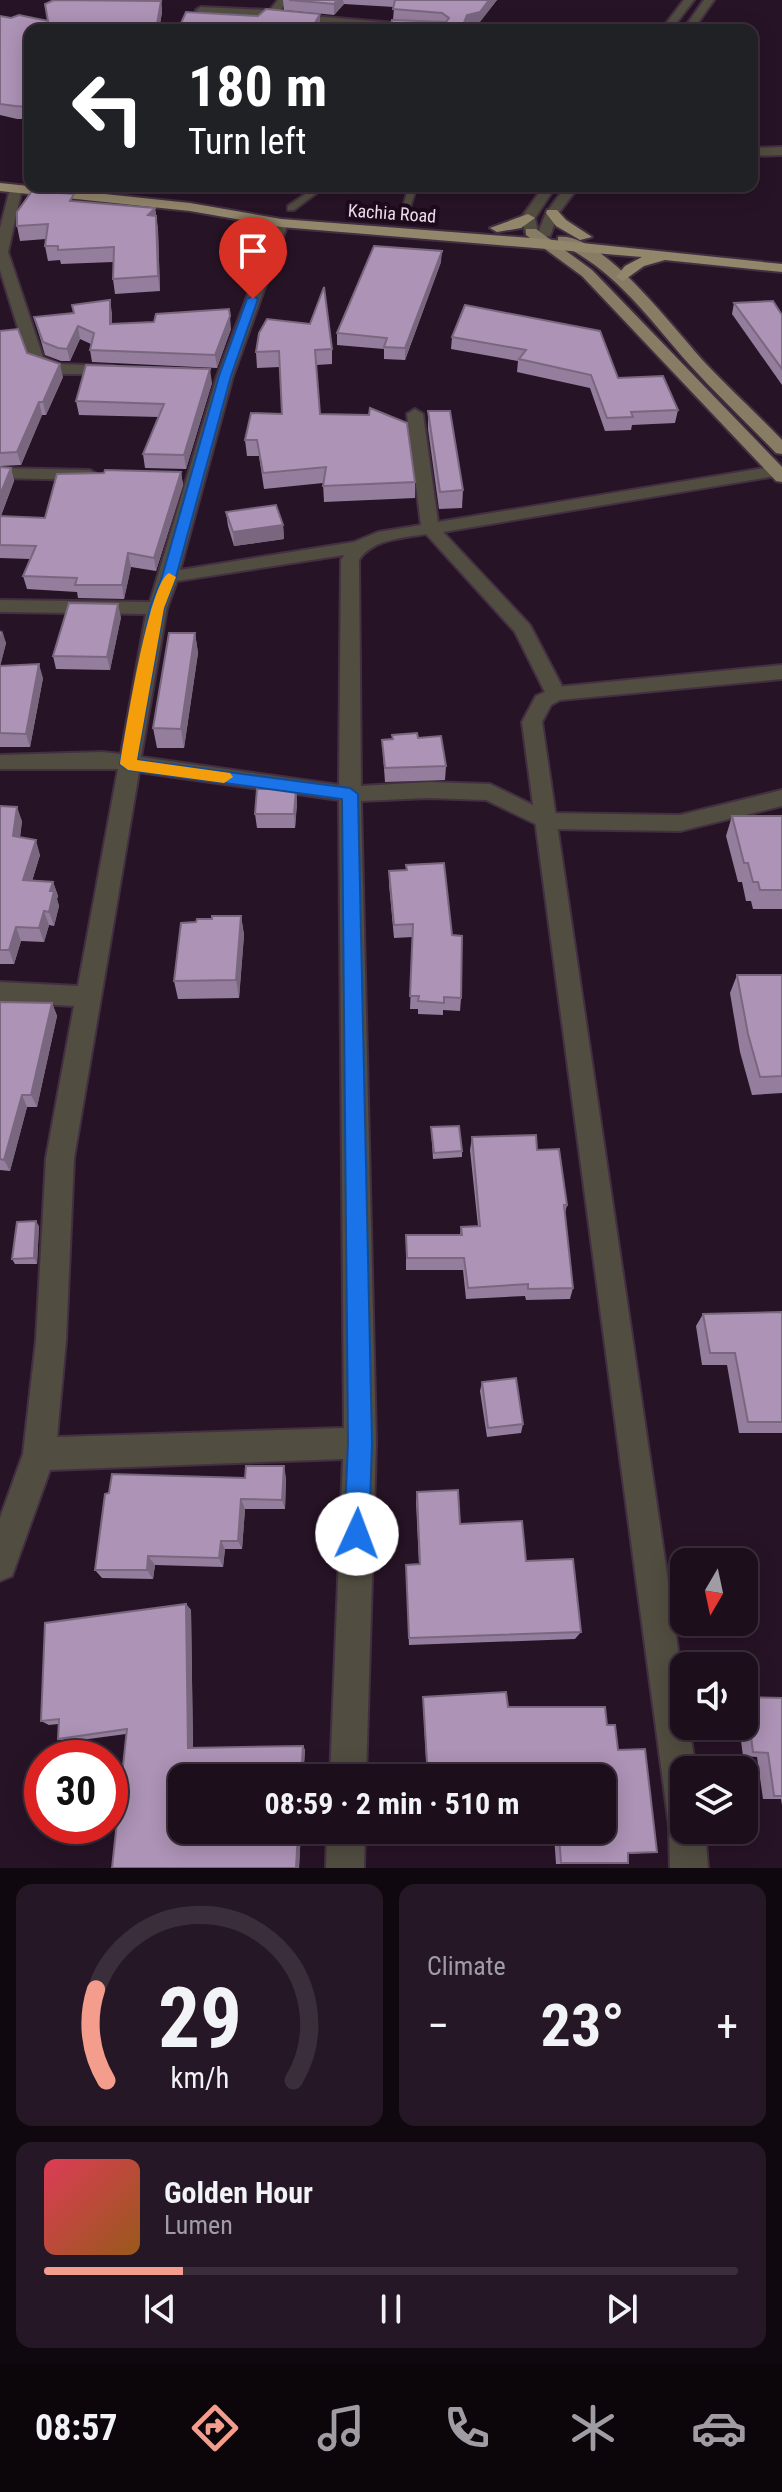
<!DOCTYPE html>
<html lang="en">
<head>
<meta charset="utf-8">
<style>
	:root { --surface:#1d0e1c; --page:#251725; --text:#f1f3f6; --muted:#a09ca3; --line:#3b2e3b; --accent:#f49d8d }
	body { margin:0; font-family:"Roboto Condensed",sans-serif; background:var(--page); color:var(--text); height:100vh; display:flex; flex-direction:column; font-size:30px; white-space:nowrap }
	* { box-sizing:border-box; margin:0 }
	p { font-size:26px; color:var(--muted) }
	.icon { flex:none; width:44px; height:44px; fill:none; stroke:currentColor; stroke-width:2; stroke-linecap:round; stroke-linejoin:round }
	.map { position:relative; height:1868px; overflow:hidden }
	.panel { display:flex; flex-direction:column; gap:16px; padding:16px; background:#10080f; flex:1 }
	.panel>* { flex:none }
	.hud { position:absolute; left:24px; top:24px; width:734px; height:168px; border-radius:16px; box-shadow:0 4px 20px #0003,0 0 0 2px var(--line); background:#202124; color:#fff; overflow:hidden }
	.needle { width:52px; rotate:189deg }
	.fabs { position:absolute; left:670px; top:1548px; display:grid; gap:16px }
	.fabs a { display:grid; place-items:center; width:88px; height:88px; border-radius:16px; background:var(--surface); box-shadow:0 4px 20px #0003,0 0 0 2px var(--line); font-size:40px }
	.speed { position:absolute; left:24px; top:1740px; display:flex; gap:16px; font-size:40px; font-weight:700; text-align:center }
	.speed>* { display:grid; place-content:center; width:104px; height:104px; border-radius:50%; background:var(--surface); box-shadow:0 4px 20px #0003,0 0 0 2px var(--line); line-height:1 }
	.speed .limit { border:12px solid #d22; background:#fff; color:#111 }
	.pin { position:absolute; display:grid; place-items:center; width:68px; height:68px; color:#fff; margin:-82px -34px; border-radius:50% 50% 50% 0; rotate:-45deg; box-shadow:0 0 8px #0007 }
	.pin .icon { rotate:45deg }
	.me { position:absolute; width:88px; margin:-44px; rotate:2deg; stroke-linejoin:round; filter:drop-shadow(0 0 6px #0008) }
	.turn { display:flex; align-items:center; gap:28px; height:168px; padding:0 32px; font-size:36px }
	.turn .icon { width:104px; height:104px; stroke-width:2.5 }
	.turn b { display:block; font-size:56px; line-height:68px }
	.big { font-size:60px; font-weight:700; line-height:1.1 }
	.panel .tile { flex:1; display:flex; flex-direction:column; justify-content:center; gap:12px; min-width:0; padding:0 28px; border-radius:16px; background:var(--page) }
	.panel .dial { align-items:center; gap:0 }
	.dial svg { height:208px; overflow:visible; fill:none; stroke:var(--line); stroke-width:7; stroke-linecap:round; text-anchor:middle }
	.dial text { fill:var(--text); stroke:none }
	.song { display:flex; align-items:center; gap:24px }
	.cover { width:96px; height:96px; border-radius:12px; background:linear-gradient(135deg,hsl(350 70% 55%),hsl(30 70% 35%)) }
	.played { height:8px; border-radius:4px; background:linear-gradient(90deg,var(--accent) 20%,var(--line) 20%) }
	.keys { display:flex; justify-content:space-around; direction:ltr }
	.heat { display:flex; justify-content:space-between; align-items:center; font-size:44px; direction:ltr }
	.panel .tiles { flex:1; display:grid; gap:16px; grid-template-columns:1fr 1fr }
	.tile:last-child { grid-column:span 2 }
	.trip { position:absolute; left:168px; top:1764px; width:448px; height:80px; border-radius:16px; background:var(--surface); box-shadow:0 4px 20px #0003,0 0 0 2px var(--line); font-weight:700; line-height:80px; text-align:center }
	.dock { display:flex; height:128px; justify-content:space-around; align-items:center; background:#0c060b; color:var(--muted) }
	.dock .icon { width:56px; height:56px }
	.dock .on { color:var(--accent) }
	.dock b { font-size:36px; color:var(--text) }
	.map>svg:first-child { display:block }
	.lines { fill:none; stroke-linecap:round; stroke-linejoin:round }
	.service-casing { stroke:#432f41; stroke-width:4 }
	.minor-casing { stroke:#432f41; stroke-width:4 }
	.tertiary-casing { stroke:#432f41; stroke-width:4 }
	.primary-casing { stroke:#432f41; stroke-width:4 }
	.trunk-casing { stroke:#432f41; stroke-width:4 }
	.service { fill:#514d40; fill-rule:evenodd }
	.minor { fill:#514d40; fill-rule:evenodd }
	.tertiary { fill:#514d40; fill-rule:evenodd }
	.primary { fill:#877d64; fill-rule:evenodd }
	.trunk { fill:#92866b; fill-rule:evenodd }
	.wall { fill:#957e9d }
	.shaded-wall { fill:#79677f }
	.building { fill:#ad93b6; stroke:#79677f; stroke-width:2 }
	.route { fill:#1a73e8; stroke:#114b97; stroke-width:2 }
	.slow { fill:#f59e0b }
	.labels { text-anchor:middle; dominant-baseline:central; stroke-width:8; stroke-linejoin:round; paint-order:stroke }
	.far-street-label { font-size:18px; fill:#ecddea; stroke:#1d0a1c }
</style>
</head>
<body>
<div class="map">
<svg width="782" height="1868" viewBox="0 0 782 1868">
	<rect width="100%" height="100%" fill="#271326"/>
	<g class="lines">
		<defs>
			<g id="service">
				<path d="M317 186H326L294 210H288V206Z"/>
				<path d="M409 186H417L406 219 399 221Z"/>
			</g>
			<g id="minor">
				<path d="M278 0H288L278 13 441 27 446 30C364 30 283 17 201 13L196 10 201 7 270 10Z"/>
				<path d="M684 0H694L671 30H661Z"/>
				<path d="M704 0H714L693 30H683Z"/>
				<path d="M782 147V155L752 156V148Z"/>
				<path d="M16 185 22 189 8 252 43 357 60 364 114 366 122 371 119 374H58L28 360 0 270V228L10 189Z"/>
				<path d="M544 186H556L535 218 538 232 526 235 521 218Z"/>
				<path d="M566 186H579L558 214 550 236H540L538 233 546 213Z"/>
				<path d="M276 220 288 223 233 376 180 570 354 542 378 532 421 525 407 414 415 409 423 414 438 522 776 466 782 467V475L776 476 443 532 530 625 566 694 556 701 546 694 515 632 426 534C403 538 372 539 359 560L361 786 428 782 490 784 549 813 680 815 782 790V806L680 831 546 829 486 800 428 798 361 801 376 1443 366 1778H330L343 1459 50 1470 12 1576 0 1581V1518L23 1454 36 1340 46 1158 74 1006 0 1002V982L78 986 118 769H0V755L102 752 121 754 146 614 0 612V600L150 602 217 376ZM344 555 341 560 339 785 141 757 167 608 177 581ZM139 772 339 800 344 1428 57 1437 66 1340 74 1158Z"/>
				<path d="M0 468 90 470 98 475 90 480 0 478Z"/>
				<path d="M327 1830H365L364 1868H326Z"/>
			</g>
			<path id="tertiary" d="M782 665V679L560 700 551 705 542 722 684 1690V1726H689L696 1770H684V1830H705L708 1868H670L669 1826 522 722 536 696 556 687Z"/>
			<g id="primary">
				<path d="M526 229H536L592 270 782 467V482L776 481 582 276 526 235Z"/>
				<path d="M558 237C603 231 679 336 708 366 732 391 758 415 782 440V454L776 453C747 423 717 395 689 364 648 318 616 270 558 243Z"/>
			</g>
			<g id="trunk">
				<path d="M0 183 190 203 281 219 544 239 782 264V272L665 260 644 266 623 281 616 277 625 266 642 257 281 227 190 211 0 191Z"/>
				<path d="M547 210H557L566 220 592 237 580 240 556 226 546 213Z"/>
				<path d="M528 214 535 218 521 228 497 232 490 228Z"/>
			</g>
		</defs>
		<use href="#service" class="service-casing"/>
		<use href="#minor" class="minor-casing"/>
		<use href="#tertiary" class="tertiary-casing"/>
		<use href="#primary" class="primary-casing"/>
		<use href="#trunk" class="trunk-casing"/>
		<use href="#service" class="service"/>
		<use href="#minor" class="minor"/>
		<use href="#tertiary" class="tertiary"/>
		<use href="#primary" class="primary"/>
		<use href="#trunk" class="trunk"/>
	</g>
	<g class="wall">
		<path d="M283 0H497L479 23 467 26 465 30H390L393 20 394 7 344 4 334 15 284 10Z"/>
		<path d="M161 1 162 12 159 30H30V119H17L0 115V16L11 18 48 21Z"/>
		<path d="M76 201 155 208 158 230 160 291 115 294 113 279V262L61 264 60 260 48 261 45 246 46 239 20 241 17 226Z"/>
		<path d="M441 262 405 360 384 359V349L337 345V333Z"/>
		<path d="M734 303 782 315V385L732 314Z"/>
		<path d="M465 305 618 378 678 410 675 423 632 425 631 430 605 431 590 388 517 372 518 361 451 349 452 337Z"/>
		<path d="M112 313V324L231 329 217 368 92 362 90 350 91 344 80 339 70 361H61L45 355 34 317Z"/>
		<path d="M0 331 27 353 63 377 46 415H42L21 465 0 466Z"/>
		<path d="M332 349V364L316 365 320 414 415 482V498L324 502 323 483 264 489 259 456H247L245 440 282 414 280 367 257 368 256 352Z"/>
		<path d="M212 383 186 469 145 468 143 454 159 417 79 415 76 401Z"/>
		<path d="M428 411 463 490 462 508 439 509 428 429Z"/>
		<path d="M0 467 11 468 14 481 1 516 45 518 181 472 183 485 156 571 131 567 124 599 78 598 77 592 27 589 23 576 30 559 0 558Z"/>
		<path d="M226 512 283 525 284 539 234 546 228 526Z"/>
		<path d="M121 617 110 670 56 669 53 656Z"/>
		<path d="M0 630 6 643 0 666 43 678 30 747H0Z"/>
		<path d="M195 633 198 653 184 748H157L153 728Z"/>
		<path d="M418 738 446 766 445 780 385 782 382 740Z"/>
		<path d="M296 789 297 803 295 828H257L255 814Z"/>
		<path d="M0 806 22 821 20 838 40 855 32 881 53 882 58 896 57 899 59 906 54 926 49 925 44 942 21 941 14 964H0Z"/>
		<path d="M732 816H782V909H753L751 901H746L742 882H738L726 836Z"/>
		<path d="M406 865 452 935 461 998 460 1011 443 1010V1015L418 1014V1009H410L413 937 394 938 389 884V871L406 870Z"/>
		<path d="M241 916 244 935 239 998 178 999 174 981 196 922 212 919Z"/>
		<path d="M737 975H782V1093L752 1095 740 1052 730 993Z"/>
		<path d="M0 1002 52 1003 57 1016 37 1107H27L10 1171 0 1170Z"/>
		<path d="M431 1127 462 1151V1157L433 1159Z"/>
		<path d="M472 1137 537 1150 567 1205 565 1213 573 1288 570 1299 526 1300 525 1296 466 1299 463 1270H406V1235H460L461 1227 478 1226 470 1150Z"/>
		<path d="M39 1226 37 1264H15L12 1259Z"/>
		<path d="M782 1312V1433H739L727 1365H702L696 1326 703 1314Z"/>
		<path d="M482 1382 523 1424 521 1433 487 1437 480 1391Z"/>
		<path d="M286 1477 285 1509H245L242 1549H225L223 1567 155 1565 153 1579 102 1578 95 1570 245 1478Z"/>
		<path d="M417 1492 460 1524 526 1561 581 1632 575 1639 409 1645 406 1565 419 1564 416 1502Z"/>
		<path d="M186 1604 191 1610 193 1748 303 1746 305 1750 303 1778H182V1830H301L299 1868H112L126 1734 66 1742 58 1739V1724L49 1725 41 1721 45 1623Z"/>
		<path d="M423 1697 508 1707 607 1725 618 1750 657 1852 628 1854V1863L621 1864H556L554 1835 482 1840 481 1830H602V1778H427L423 1703Z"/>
		<path d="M746 1697 782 1698V1805L781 1799H763L757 1757 743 1756 739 1726H744V1698Z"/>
	</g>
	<g class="shaded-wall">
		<path d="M337 0H343L344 4 334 15V4Z"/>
		<path d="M489 0H497L479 23 467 26 465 30H461L467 15Z"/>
		<path d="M161 1 162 12 159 30H156Z"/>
		<path d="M320 14V26L318 30H311Z"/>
		<path d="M155 208 158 230 160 291 148 215Z"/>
		<path d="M442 251 441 262 405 360V348Z"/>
		<path d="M110 300 112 313V337L110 324Z"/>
		<path d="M230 316 231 329 217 368 215 355Z"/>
		<path d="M78 326 80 339 70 361 67 349Z"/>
		<path d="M60 364 63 377 46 415 43 402Z"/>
		<path d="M210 369 212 383 186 469 184 455Z"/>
		<path d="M39 402 42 415 21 465 17 452Z"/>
		<path d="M11 468 14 481 0 518V495Z"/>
		<path d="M181 472 183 485 156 571 154 558Z"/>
		<path d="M283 525 284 539 234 546 233 532Z"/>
		<path d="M128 553 131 567 124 599 122 585Z"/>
		<path d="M118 604 121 617 110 670 107 657Z"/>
		<path d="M2 630 6 643 0 667V636Z"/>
		<path d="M195 633 198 653 184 748 181 729Z"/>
		<path d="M39 664 43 678 30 747 26 734Z"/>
		<path d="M296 789 297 803 295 828 294 814Z"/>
		<path d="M17 807 22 821 18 851 13 836Z"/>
		<path d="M36 840 40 855 28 894 23 880Z"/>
		<path d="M53 882 58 896 57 899 59 906 54 926 49 912 50 891Z"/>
		<path d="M44 911 49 925 44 942 39 928Z"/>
		<path d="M241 916 244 935 239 998 236 980Z"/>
		<path d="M16 927 21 941 14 964 9 950Z"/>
		<path d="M52 1003 57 1016 37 1107 31 1095Z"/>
		<path d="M22 1095 27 1107 10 1171 4 1160Z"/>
		<path d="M36 1221 39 1226 37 1264 34 1258Z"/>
		<path d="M284 1466 286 1477 285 1509 282 1500Z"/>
		<path d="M241 1499 245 1509 242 1549 238 1541Z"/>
		<path d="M221 1541 225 1549 223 1567 219 1558Z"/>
		<path d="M148 1556 155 1565 153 1579 147 1570Z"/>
		<path d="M186 1604 191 1610 193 1751 188 1748Z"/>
		<path d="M303 1746 305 1750 303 1778H301Z"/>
		<path d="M298 1830H301L299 1868H296Z"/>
	</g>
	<g class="building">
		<path d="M54 0 161 1 156 30H30V107L15 106 0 104V16L11 18 19 15 48 21 45 4Z"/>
		<path d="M289 0H337L334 4Z"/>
		<path d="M395 0H489L480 12 467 15 461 30 418 28V30H390L392 20 446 22 449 18 442 13 393 9Z"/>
		<path d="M266 9 320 14 311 30H178L186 12 258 16Z"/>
		<path d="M32 191 74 194 70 201 155 208 148 215 156 216 158 276 113 279 114 247 58 250V246H45L48 224 17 226V212Z"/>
		<path d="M374 246 442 251 405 348 384 347 387 338 337 333Z"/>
		<path d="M324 287 332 349 315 350 320 414 369 415 370 408 407 423 415 482 323 486 326 467 263 473 257 440H245L251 413 282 414 279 351 256 352 259 333 267 319 310 324Z"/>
		<path d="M110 300V324L154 322 156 314 229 309 230 316 215 355 90 350 94 333 78 326 67 349 58 348 43 342 34 317 74 313 72 305Z"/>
		<path d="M773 301 782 315V369L734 303Z"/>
		<path d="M465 305 600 331 618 378 663 376 678 410 631 412 633 417 607 418 591 375 519 359 526 350 452 337Z"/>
		<path d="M18 329 27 353 60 364 43 402H39L17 452 0 453V331Z"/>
		<path d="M86 365 210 369 184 455 143 454 164 404 76 401Z"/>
		<path d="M428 411H450L463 490 440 492Z"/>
		<path d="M0 467 11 468 0 495Z"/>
		<path d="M105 470 181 472 154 558 128 553 122 585H75L77 578 23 576 36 546 0 545V516L45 518 57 474 104 473Z"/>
		<path d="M276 505 283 525 233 532 226 512Z"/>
		<path d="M69 603 118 604 107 657 53 656Z"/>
		<path d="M169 633H195L181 729 153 728Z"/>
		<path d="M39 664 26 734 0 733V666Z"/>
		<path d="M417 733 418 738 441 736 446 766 385 768 382 740 393 739 392 735Z"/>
		<path d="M257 789H296L294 814H255Z"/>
		<path d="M0 806 17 807 13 836 36 840 23 880 53 882 50 891H54L49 912 44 911 39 928 16 927 9 950H0Z"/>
		<path d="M732 816H782V890H760L758 882H753L748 863H744Z"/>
		<path d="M444 863 452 935 462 936 461 998 444 997V1003L418 1001 419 996H410L413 924 394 925 389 871 407 870 406 865Z"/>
		<path d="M212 916H241L236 980 174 981 181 923 196 922 197 919H212Z"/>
		<path d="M737 975H782V1076L760 1077 748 1034Z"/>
		<path d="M0 1002 52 1003 31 1095H22L4 1160 0 1159Z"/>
		<path d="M459 1126 462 1151 434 1153 431 1127Z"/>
		<path d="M536 1135 537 1150 559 1149 567 1205H564L573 1288 528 1289V1284L468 1288 464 1258H407L406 1235H462L461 1227 480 1226 472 1137Z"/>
		<path d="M36 1221 34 1258 12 1259 17 1222Z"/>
		<path d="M782 1312V1422H748L735 1353H710L703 1314Z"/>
		<path d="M516 1378 523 1424 488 1428 482 1382Z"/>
		<path d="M246 1466H284L282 1500 241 1499 238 1541H221L219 1558 148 1556 147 1570H95L105 1494 109 1493 112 1474 245 1478Z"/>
		<path d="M458 1490 460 1524 522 1521 526 1561 573 1559 581 1632 409 1638 406 1565 420 1564 417 1492Z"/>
		<path d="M186 1604 188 1748 303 1746 301 1778H182V1830H298L296 1868H112L127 1729 58 1739 59 1719 41 1721 45 1623Z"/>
		<path d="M506 1692 508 1707H605L607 1725H615L618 1750 645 1749 657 1852 628 1853V1863H561L559 1834 485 1839 484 1830H602V1778H428L423 1697Z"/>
		<path d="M746 1697 782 1698V1796H774L768 1753 753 1752Z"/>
	</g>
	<path class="route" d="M253 296 258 299 231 376 176 577 164 608 137 760 350 788 358 794 372 1443 369 1534 366 1543 357 1547 348 1543 344 1534 348 1443 342 799 128 770 120 764 150 608 162 577 219 376 247 299Z"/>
	<path class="slow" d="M169 573 176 577 164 608 137 760 230 773 233 777 224 783 128 770 120 764C125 735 149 581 169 573Z"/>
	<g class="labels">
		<g class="far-street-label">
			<text transform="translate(392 213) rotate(4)">Kachia Road</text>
		</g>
	</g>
</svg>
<div class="fabs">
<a><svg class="needle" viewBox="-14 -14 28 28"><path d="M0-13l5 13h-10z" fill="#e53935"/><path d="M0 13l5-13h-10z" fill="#a09ca3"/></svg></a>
<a><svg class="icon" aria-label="sound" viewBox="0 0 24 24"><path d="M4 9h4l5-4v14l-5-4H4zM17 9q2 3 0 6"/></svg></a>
<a><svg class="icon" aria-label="layers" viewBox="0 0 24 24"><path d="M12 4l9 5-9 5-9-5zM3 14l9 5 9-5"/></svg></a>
</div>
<div class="speed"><div class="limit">30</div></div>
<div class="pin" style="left:253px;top:299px;background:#d93025"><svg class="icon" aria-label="arrive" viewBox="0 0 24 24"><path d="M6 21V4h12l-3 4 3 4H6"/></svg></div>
<svg class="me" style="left:357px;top:1534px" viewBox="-20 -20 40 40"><circle r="19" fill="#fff"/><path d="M0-13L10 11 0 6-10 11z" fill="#1a73e8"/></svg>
<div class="trip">08:59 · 2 min · 510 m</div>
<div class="hud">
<div class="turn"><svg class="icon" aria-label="left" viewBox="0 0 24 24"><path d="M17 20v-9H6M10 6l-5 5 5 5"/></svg><div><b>180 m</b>Turn left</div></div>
</div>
</div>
<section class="panel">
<div class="tiles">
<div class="tile dial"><svg viewBox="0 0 100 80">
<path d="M14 69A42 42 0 1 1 86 69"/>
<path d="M14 69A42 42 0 0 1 10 34" stroke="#f49d8d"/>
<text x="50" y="56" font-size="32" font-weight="700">29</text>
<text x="50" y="72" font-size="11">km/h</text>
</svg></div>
<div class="tile"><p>Climate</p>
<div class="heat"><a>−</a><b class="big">23°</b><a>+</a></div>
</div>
<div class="tile">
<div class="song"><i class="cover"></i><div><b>Golden Hour</b><p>Lumen</p></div></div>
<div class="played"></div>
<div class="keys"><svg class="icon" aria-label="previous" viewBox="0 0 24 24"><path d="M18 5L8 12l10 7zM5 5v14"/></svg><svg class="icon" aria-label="pause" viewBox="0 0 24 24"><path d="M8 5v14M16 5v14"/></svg><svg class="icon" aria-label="next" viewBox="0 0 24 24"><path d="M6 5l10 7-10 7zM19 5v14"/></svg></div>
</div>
</div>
</section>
<nav class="dock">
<b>08:57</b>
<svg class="icon on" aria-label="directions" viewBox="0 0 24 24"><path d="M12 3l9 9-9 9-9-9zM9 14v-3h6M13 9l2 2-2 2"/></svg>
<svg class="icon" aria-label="music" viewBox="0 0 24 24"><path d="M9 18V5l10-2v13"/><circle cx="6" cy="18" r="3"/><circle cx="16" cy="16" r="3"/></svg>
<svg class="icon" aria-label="phone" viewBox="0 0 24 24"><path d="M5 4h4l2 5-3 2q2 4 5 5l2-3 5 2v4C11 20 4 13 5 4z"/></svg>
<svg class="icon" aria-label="climate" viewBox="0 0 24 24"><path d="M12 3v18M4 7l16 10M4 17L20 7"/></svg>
<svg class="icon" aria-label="car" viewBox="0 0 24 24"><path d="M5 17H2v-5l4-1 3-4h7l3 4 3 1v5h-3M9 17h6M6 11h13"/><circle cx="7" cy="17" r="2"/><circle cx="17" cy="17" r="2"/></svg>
</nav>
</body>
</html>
